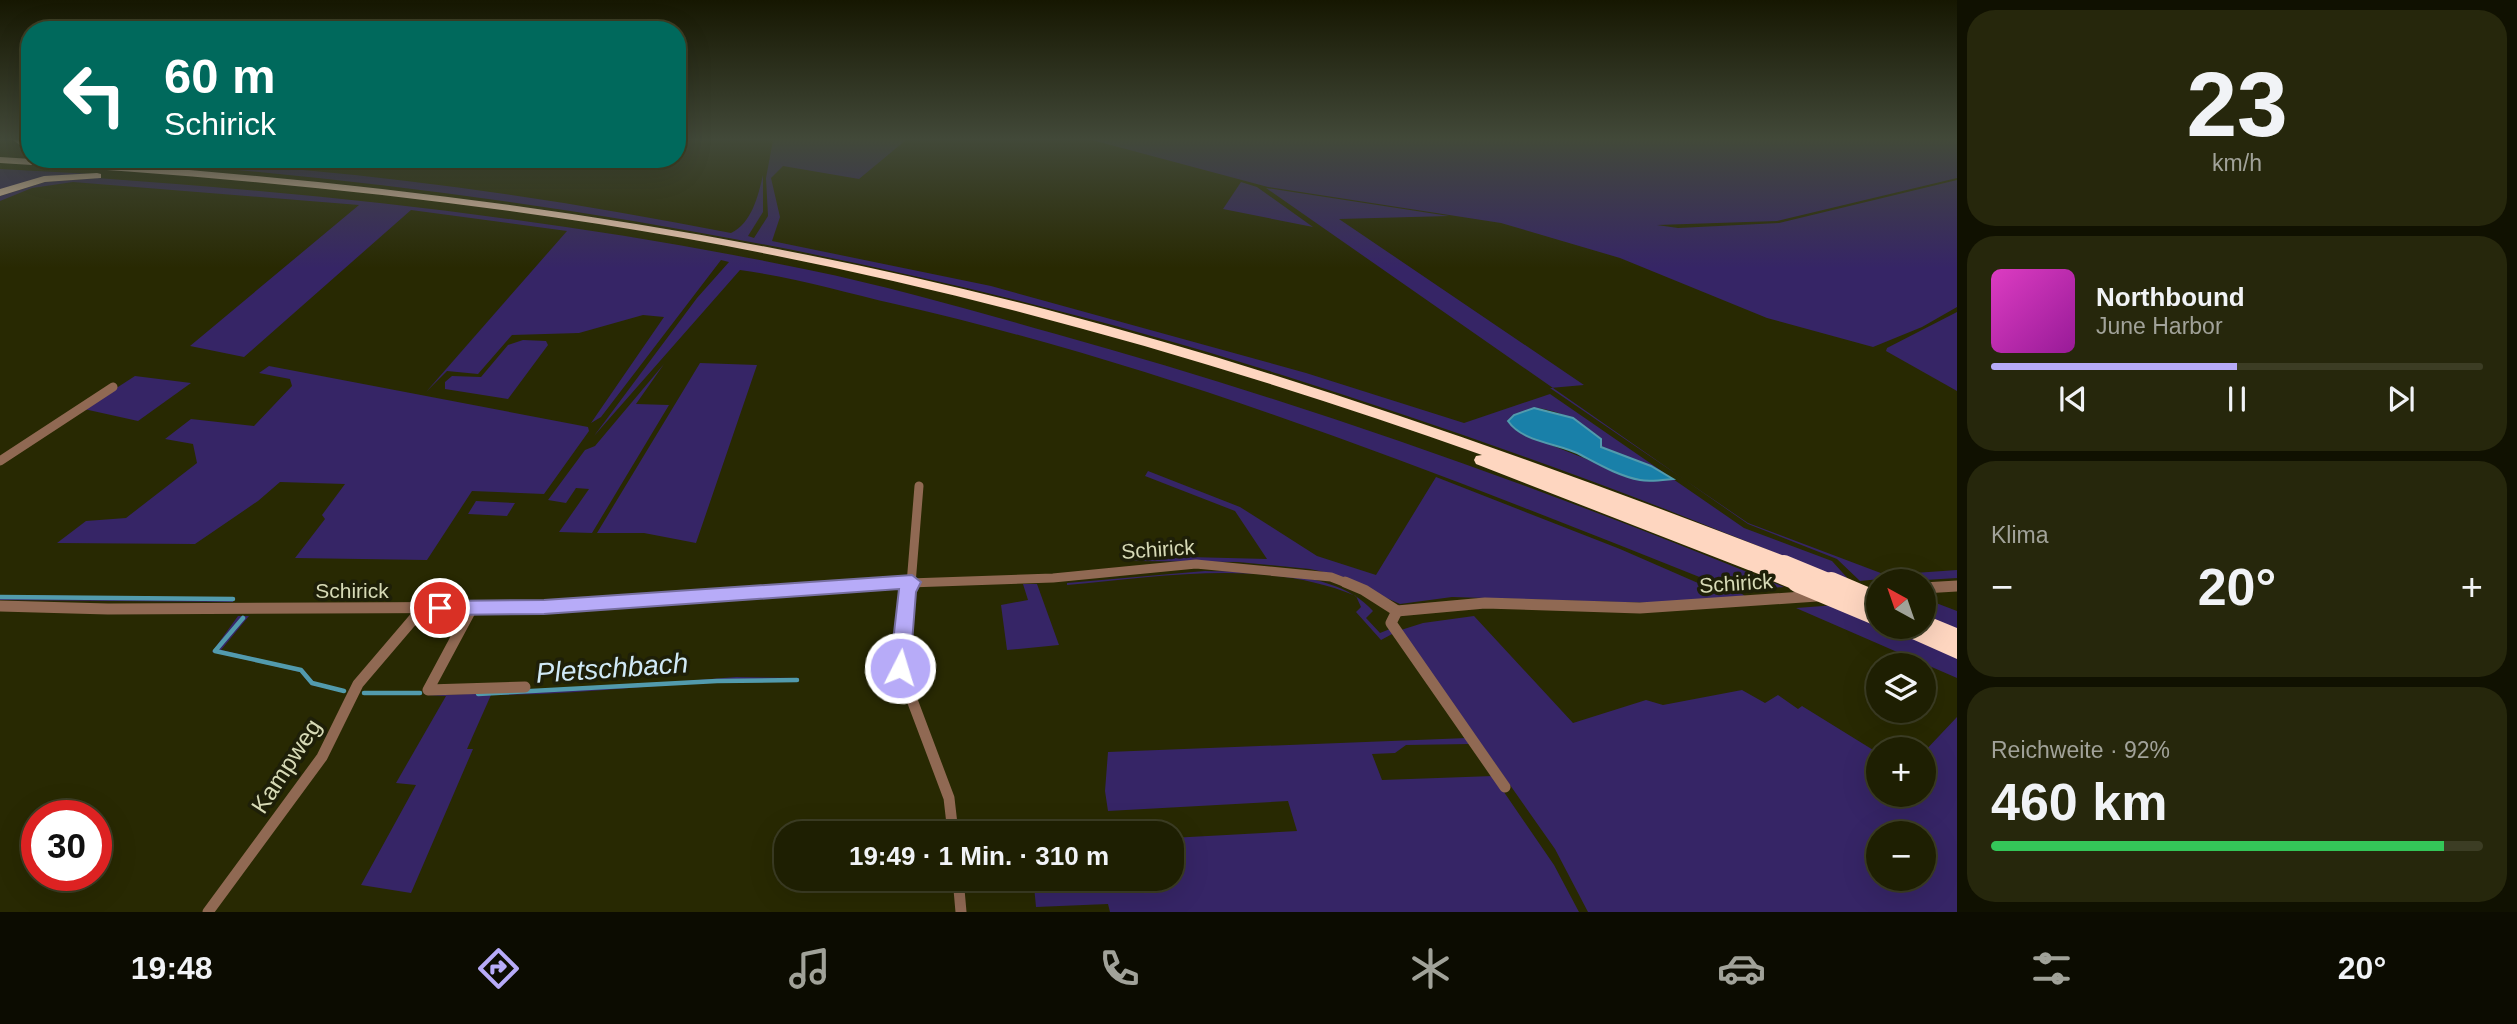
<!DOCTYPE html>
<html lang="de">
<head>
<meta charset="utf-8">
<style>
	:root { --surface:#1e1f02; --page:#26270c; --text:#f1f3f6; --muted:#a1a299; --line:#3c3d24; --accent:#b7abf8 }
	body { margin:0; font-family:Arial,sans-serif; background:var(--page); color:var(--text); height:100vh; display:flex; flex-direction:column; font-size:26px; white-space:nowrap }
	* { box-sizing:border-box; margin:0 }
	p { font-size:23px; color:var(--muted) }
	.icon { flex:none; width:38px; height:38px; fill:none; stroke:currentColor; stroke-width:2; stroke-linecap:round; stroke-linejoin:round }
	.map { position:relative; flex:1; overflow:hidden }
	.drawer { display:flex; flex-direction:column; gap:10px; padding:10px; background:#101101; width:560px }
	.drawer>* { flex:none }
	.hud { position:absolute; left:21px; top:21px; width:665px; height:147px; border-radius:28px; box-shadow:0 7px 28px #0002,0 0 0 2px var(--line); background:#00695c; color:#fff; overflow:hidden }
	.needle { width:46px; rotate:320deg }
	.buttons { position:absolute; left:1866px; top:569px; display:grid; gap:14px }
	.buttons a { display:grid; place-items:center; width:70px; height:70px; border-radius:50%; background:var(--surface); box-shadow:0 7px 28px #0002,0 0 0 2px var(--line); font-size:35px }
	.speed { position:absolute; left:21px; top:800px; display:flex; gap:14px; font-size:35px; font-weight:700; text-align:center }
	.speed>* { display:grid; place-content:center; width:91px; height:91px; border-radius:50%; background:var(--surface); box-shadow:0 7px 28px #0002,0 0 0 2px var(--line); line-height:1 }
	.speed .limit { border:10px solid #d22; background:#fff; color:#111 }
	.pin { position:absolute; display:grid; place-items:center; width:60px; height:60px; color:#fff; margin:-30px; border:4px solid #fff; border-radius:50%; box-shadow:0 2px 7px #0007 }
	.me { position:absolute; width:77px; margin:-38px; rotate:5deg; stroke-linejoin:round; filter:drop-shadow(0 0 5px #0008) }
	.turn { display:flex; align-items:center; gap:24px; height:147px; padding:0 28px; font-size:32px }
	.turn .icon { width:91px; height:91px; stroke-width:2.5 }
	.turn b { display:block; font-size:49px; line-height:60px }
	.big { font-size:52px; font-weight:700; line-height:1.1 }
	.drawer .widget { flex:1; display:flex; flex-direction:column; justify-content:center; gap:10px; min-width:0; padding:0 24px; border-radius:28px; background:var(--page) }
	.drawer .dial { align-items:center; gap:0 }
	.dial b { font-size:91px; line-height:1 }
	.song { display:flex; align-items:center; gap:21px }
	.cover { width:84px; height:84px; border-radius:10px; background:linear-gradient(135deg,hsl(310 70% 55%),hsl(300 70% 35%)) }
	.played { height:7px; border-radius:4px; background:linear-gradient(90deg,var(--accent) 50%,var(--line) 50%) }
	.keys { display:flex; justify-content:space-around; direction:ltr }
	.heat { display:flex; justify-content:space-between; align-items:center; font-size:38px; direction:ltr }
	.charge { height:10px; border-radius:5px; background:linear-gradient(90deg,#34c759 92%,var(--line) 0) }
	.trip { position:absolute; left:774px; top:821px; width:410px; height:70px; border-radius:28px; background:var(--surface); box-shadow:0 7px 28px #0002,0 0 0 2px var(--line); font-weight:700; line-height:70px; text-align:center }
	.dock { display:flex; height:112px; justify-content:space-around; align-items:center; background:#0c0c01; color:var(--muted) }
	.dock .icon { width:49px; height:49px }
	.dock .current { color:var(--accent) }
	.dock b { font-size:32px; color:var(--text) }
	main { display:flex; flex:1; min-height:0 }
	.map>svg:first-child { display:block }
	.green { fill:#362566; fill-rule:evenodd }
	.water { fill:#1980a9; stroke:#529bad; stroke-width:2 }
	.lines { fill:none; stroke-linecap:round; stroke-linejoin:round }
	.stream { stroke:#529bad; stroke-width:4.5 }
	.street-far1 { stroke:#906953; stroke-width:9 }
	.street { stroke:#906953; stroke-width:11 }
	.highway { fill:#fed6c0; fill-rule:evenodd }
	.highway-bridge-far1 { stroke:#fed6c0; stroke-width:16 }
	.highway-bridge { stroke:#fed6c0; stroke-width:20 }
	.route { fill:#b7abf8; stroke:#776fa1; stroke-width:2 }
	.labels { text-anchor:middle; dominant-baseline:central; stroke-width:7; stroke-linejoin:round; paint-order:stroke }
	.street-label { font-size:21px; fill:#d7dab6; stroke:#1e1f08 }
	.near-street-label { font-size:24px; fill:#d7dab6; stroke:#1e1f08 }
	.near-water-label { font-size:28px; font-style:italic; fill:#d0e9f7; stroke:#1e1f08 }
</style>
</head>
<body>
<main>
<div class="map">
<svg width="1957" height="912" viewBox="0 0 1957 912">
	<rect width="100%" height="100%" fill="#282902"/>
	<g class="green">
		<path d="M773 140H906L859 179 783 166 771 178 780 217 772 241 991 286 1306 373 1464 423 1550 394 1666 474 1601 447V438C1581 424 1560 409 1534 408L1528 436 1642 481 1673 479 1744 528 1832 561 1851 582C1828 578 1805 565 1783 556 1744 540 1705 525 1665 509 1538 460 1409 415 1279 374 897 254 501 187 102 159H179L297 170 310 159H315L303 170C447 183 590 205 731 233 752 223 758 196 763 175V212L748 236 754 238 768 216 766 178Z"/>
		<path d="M1092 140H1957V178L1777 221 1657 225 1678 228 1779 223 1957 180V307L1922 327 1873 347 1767 318 1620 258 1501 223 1268 187Z"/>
		<path d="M371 159H586L540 166Z"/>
		<path d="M0 169 92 174 70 175 0 192Z"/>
		<path d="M97 178C336 195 575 221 809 270 892 287 974 311 1056 334 1304 403 1546 489 1784 587 1754 589 1737 583 1707 580 1441 474 1175 368 895 304 844 292 792 277 740 270L594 436 697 298 729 262 721 260 601 417 591 423 664 317 643 315 579 333 512 335 478 374 447 371 426 392 567 231 411 210 244 357 190 346 359 205 73 182 32 188 0 201V196L45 182Z"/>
		<path d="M1241 182 1257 187 1313 227 1223 209Z"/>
		<path d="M1266 188 1449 216 1339 219 1584 385 1550 388 1748 523 1886 575 1957 570V578L1909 581 1886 575 1880 579 1860 581 1837 559 1748 524Z"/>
		<path d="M1957 312V391L1886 351 1887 348Z"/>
		<path d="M523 340 546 341 548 345 508 399 445 389V382L452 376 481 377 508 345Z"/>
		<path d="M700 363 757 365 696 543 644 533H597Z"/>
		<path d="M664 364 636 404 669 405 592 533 559 532 589 489 576 488 566 503 548 500 585 450 595 446Z"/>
		<path d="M269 366 588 427 589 431 544 494 472 491 427 560 295 558 325 519 322 515 345 484 280 482 258 501 195 544 57 543 86 521 126 518 197 463 193 444 165 439 191 419 254 426 292 386 290 379 259 373Z"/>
		<path d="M135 376 191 383 138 421 84 409Z"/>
		<path d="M1148 471 1240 507 1317 556 1376 575 1436 477 1620 549 1714 590 1732 587 1745 596 1653 603 1452 597 1400 604 1333 574 1310 569 1238 562 1131 561 1189 557 1267 559 1235 511 1145 476Z"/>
		<path d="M476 501 515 503 507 516 468 514Z"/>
		<path d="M1205 571C1256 572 1338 570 1373 611L1366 618 1380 633 1390 629 1394 633 1381 640 1356 612 1361 607 1356 596C1267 558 1161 577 1067 585V583Z"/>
		<path d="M1023 584H1037L1059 645 1007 650 1001 605 1028 600Z"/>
		<path d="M0 595 234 598 233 602 0 600Z"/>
		<path d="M1923 598 1957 611V678L1796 608 1878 602V626H1923Z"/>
		<path d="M238 616H249L221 650 303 669 314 682 345 692 311 685 300 672 212 652Z"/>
		<path d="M1474 616 1573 723 1646 700 1663 705 1742 690 1765 703 1778 695 1798 709 1802 706 1878 753V794H1923V753L1957 717V912H1588L1555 849 1401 630 1423 623ZM1878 833H1923V878H1878Z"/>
		<path d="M736 677 799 678V681C696 678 595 695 491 695L467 749H473L411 893 361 885 416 785 396 783 446 696 427 695 547 692Z"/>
		<path d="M1467 738 1471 744 1406 745 1395 753 1372 754 1382 780 1493 776 1554 865 1579 912H1110L1108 904 1036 907 1034 886 1048 885V879L1171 878V838L1297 831 1288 801 1108 811 1105 791 1108 752Z"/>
	</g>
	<path class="water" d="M1534 408 1573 418 1601 439V447L1651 466 1673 479C1663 480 1650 482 1640 480 1619 476 1600 465 1581 455 1559 443 1523 443 1508 421L1514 415Z"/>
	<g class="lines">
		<g class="stream">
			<path d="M0 597 233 599"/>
			<path d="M243 618 215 651 301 670 312 683 344 691"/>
			<path d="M364 693H420"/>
			<path d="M478 694 717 681 797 680"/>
		</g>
		<g class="street-far1">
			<path d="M0 461 113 387"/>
			<path d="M880 584 1053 578 1196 564 1331 577 1349 584"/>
			<path d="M911 584 919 486"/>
		</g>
		<g class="street">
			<path d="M912 582 907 592 900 668 949 798 953 833"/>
			<path d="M1345 582 1364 590 1397 611 1485 603 1640 608 1817 596"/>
			<path d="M1923 588 1957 586"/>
			<path d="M0 606 108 609 544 607 906 582"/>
			<path d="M472 608 428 690 525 687"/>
			<path d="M1397 611 1391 623 1505 787"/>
			<path d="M958 878 961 912"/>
			<path d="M208 912 322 757 358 684 422 609"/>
		</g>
		<g class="highway">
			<path d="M13 140H25L30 144V152Z"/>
			<path d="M0 157C354 177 707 221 1052 311 1304 377 1548 465 1790 558L1793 563 1790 568 1784 569 1774 566 1776 570 1773 575H1761L1476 464 1474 460 1476 456 1482 455C1195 353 900 271 599 224 400 193 201 175 0 163Z"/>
			<path d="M97 173 101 174V178L45 182 0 196V189L44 176Z"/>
			<path d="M1923 614 1957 628V659L1894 631 1892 626H1923Z"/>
		</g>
		<g class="highway-bridge-far1">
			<path d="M1784 563 1835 584"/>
			<path d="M1767 570 1801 584"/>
		</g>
		<g class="highway-bridge">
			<path d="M1797 582 1878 616"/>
			<path d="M1831 582 1878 602"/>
		</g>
	</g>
	<linearGradient id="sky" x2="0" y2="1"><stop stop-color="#161701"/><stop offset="0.52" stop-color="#424939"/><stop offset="1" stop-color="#424939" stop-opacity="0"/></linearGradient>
	<rect width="1957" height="268" fill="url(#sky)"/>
	<path class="route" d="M912 575 921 582 916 592 910 668 907 673H893L890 668 899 589 544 614 440 615 431 608 440 601 544 600Z"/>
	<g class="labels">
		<g class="street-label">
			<text transform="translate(1158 549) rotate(-4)">Schirick</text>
			<text transform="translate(1736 583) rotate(-4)">Schirick</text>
			<text x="352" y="590">Schirick</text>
		</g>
		<g class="near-street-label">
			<text transform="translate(286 766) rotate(-57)">Kampweg</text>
		</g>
		<g class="near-water-label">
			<text transform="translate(612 668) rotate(-4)">Pletschbach</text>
		</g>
	</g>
</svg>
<div class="buttons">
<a><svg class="needle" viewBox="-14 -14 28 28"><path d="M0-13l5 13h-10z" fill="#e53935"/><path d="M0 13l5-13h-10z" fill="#a1a299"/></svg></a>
<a><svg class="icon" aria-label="layers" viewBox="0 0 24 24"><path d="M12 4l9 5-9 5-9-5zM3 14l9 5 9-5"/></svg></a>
<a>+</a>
<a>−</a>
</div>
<div class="speed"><div class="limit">30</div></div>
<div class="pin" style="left:440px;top:608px;background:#d93025"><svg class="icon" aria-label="arrive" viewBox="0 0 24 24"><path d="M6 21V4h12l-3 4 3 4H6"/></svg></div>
<svg class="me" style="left:900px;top:668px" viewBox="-20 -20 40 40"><circle r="17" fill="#b7abf8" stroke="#fff" stroke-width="3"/><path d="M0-11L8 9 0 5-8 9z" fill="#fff"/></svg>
<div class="trip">19:49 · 1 Min. · 310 m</div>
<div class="hud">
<div class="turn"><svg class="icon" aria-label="left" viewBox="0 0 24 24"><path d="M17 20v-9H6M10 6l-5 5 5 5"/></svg><div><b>60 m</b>Schirick</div></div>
</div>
</div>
<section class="drawer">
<div class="widget dial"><b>23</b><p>km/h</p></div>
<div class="widget">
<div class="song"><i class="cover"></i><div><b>Northbound</b><p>June Harbor</p></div></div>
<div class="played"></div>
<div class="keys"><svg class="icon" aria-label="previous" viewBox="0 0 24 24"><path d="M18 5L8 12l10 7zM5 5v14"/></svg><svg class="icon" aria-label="pause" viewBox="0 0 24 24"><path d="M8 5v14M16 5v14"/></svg><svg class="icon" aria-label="next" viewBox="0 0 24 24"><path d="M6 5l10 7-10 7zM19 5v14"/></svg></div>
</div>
<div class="widget"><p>Klima</p>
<div class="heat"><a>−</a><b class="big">20°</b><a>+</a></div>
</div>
<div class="widget"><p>Reichweite · 92%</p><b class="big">460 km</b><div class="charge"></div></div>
</section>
</main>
<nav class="dock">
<b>19:48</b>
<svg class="icon current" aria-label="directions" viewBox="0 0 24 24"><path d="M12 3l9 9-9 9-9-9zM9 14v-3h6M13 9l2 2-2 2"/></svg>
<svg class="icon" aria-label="music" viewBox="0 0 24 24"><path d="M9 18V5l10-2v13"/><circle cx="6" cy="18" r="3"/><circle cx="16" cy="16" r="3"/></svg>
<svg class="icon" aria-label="phone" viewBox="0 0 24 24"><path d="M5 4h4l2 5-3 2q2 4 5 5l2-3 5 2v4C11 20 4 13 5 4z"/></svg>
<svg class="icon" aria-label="climate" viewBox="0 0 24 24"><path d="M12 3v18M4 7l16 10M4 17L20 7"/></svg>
<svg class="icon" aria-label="car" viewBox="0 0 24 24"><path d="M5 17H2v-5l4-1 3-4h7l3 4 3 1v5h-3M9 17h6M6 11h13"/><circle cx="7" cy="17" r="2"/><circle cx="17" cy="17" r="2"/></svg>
<svg class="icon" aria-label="filters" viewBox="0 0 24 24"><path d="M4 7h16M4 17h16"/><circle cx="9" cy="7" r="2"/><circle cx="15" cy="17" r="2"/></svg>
<b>20°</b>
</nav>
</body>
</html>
